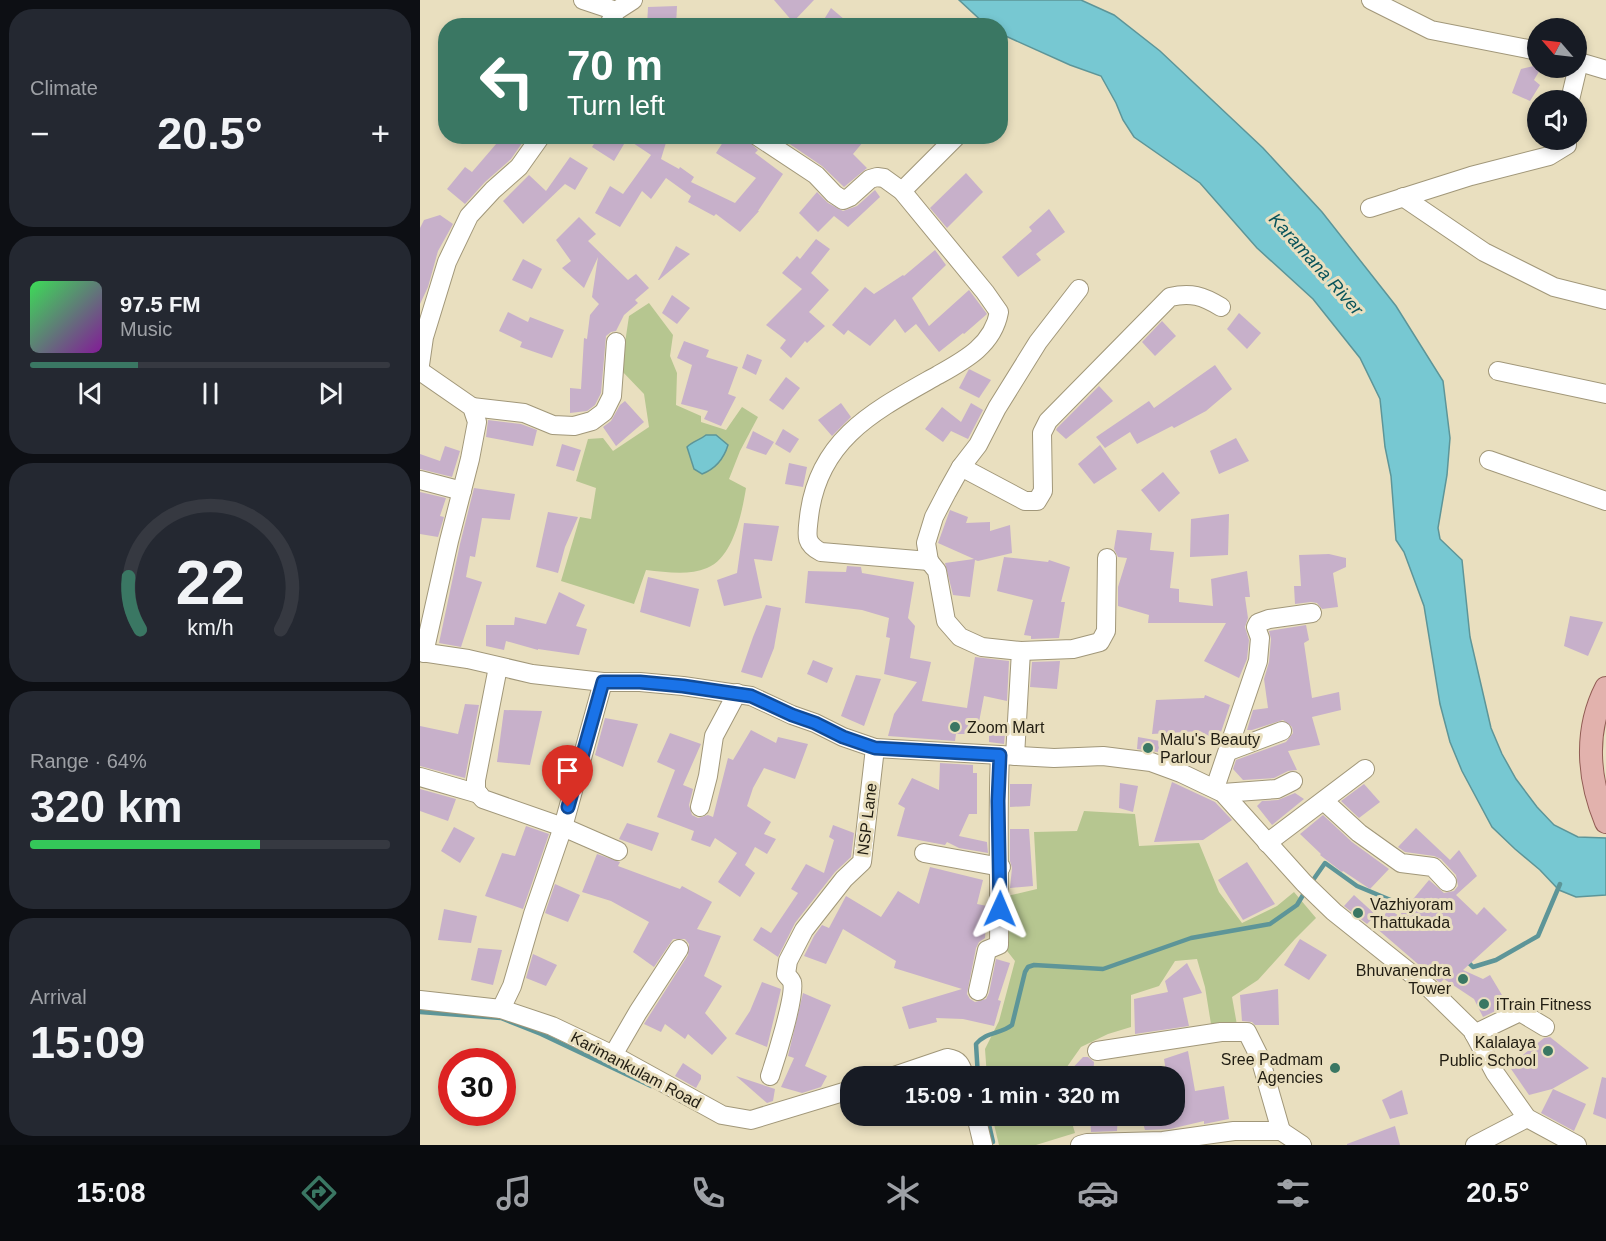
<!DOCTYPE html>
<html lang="en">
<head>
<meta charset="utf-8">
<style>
	:root { --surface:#171b24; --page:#242831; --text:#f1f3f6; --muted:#9ea1a6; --line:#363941; --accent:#3a7763 }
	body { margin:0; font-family:Helvetica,sans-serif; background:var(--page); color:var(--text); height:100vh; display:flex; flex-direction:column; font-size:22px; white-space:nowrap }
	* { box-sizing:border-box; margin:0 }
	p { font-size:20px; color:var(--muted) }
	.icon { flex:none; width:33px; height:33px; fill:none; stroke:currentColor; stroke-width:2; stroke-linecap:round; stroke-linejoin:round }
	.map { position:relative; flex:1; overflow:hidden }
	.side { display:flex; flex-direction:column; gap:9px; padding:9px; background:#0d0f14; width:420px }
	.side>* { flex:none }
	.guide { position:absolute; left:18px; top:18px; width:570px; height:126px; border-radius:24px; box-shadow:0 3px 9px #0003; background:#3a7763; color:#fff; overflow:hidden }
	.needle { width:39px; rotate:298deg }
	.fabs { position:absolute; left:1107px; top:18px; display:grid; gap:12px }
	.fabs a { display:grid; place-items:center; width:60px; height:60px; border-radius:50%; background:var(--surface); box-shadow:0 3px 9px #0003; font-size:30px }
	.speed { position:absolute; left:18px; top:1048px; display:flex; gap:12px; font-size:30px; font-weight:700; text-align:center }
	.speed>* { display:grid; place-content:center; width:78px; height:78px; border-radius:50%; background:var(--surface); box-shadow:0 3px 9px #0003; line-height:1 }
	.speed .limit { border:9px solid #d22; background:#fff; color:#111 }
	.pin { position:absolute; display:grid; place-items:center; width:51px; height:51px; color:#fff; margin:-62px -26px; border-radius:50% 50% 50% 0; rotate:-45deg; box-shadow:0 0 6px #0007 }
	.pin .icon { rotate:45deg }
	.me { position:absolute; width:66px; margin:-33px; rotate:1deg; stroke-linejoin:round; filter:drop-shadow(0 0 4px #0008) }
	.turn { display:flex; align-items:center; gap:21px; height:126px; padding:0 30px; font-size:27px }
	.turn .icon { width:78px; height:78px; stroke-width:2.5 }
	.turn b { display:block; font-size:42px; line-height:51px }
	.big { font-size:45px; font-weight:700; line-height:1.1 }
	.side .card { flex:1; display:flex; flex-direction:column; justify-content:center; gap:9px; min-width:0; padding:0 21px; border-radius:24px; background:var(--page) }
	.side .dial { align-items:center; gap:0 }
	.dial svg { height:156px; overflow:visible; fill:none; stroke:var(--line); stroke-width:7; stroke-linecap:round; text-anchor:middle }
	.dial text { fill:var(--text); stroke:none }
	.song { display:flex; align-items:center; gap:18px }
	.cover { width:72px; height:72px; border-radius:9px; background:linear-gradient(135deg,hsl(130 70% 55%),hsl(290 70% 35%)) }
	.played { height:6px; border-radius:3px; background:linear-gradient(90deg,var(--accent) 30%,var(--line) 30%) }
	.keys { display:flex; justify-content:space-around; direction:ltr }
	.heat { display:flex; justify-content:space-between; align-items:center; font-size:33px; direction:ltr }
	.charge { height:9px; border-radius:4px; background:linear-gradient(90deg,#34c759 64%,var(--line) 0) }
	.trip { position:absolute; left:420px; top:1066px; width:345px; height:60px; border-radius:24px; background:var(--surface); box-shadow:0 3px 9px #0003; font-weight:700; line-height:60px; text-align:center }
	.tabs { display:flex; height:96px; justify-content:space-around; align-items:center; background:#090b0e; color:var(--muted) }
	.tabs .icon { width:42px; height:42px }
	.tabs .on { color:var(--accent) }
	.tabs b { font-size:27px; color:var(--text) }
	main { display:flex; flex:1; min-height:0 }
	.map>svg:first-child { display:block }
	.green { fill:#b6c690 }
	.water { fill:#77c8d2; stroke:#5d9598; stroke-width:1.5 }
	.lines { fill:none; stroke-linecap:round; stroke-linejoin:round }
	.stream { stroke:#5d9598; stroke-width:4.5 }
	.building { fill:#c7b0ca }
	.minor-casing { stroke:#a19779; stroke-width:20 }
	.major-casing { stroke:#915c54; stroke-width:24 }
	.minor { stroke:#fff; stroke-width:18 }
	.major { stroke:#e2b2ad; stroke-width:22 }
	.route-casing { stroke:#114b97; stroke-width:15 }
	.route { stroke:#1a73e8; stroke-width:10 }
	.poi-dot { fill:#3a7763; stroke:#e9dfbf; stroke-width:2 }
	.labels { text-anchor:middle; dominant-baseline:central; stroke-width:6; stroke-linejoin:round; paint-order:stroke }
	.poi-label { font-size:16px; fill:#211d12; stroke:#e9dfbf; text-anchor:start }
	.street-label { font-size:16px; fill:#211d12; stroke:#e9dfbf }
	.water-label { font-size:18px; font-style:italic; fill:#08535a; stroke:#e9dfbf }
</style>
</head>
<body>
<main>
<section class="side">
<div class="card"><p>Climate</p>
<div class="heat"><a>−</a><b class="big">20.5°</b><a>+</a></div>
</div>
<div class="card">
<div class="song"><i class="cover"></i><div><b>97.5 FM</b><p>Music</p></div></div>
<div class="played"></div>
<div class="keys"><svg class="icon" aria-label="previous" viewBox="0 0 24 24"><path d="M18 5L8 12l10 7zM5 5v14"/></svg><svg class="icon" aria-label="pause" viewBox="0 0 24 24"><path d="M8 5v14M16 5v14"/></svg><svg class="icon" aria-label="next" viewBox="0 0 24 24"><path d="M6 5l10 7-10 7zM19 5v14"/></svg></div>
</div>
<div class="card dial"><svg viewBox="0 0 100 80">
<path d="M14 69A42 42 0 1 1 86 69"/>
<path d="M14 69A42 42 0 0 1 8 42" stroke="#3a7763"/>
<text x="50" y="56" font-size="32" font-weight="700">22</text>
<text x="50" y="72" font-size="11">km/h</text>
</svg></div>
<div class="card"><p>Range · 64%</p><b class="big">320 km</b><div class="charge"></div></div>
<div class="card"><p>Arrival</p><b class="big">15:09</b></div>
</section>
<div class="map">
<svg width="1186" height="1145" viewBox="0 0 1186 1145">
	<rect width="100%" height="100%" fill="#e9dfbf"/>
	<g class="green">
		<path d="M229 303 253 335 250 356 257 373 256 405 281 416V422L306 430 322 407 338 417 320 451 309 479 326 488C322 513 313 558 287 568 268 576 246 572 226 570L214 604 141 581 160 517 171 519 176 488 156 481 168 439 183 438 193 451 229 427 224 394 201 370 209 316Z"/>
		<path d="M664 811 715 814 719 846 779 843 799 892 822 923 857 906 874 892 896 918 875 939 838 980 812 997 817 1025 791 1024 785 987 777 959 755 961 739 986 711 995V1027L688 1034 661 1047 644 1071V1077H567L565 1049 579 1021 595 961 584 947 587 896 617 889 614 832 657 831Z"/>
		<path d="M572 1116H650L655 1133 616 1145H579Z"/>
	</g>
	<g class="water">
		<path d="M539 0H661L694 15 740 51 843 148 902 212 976 306 1023 381 1030 438 1027 475 1018 528 1020 539 1042 560 1050 637 1071 728 1082 754 1096 779 1117 807 1134 825 1158 837 1186 838V895L1156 897 1139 890 1120 870 1095 849 1072 827 1042 771 1030 742 1020 704 1004 606 984 552 976 540 971 476 965 447 960 399 940 358 893 299 837 248 780 183 714 137 703 120 696 103 681 76 650 65 581 34 580 26 566 25Z"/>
		<path d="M286 435H296L308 445C304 458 295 469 282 474L274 469 267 447C273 441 280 440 286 435Z"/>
	</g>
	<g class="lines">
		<g class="stream">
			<path d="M891 883 905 863 937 886 973 901 989 913"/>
			<path d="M1046 960 1053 967 1076 960 1118 936 1140 884"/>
			<path d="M0 1012 81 1018 121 1034 231 1086"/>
			<path d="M558 1077 556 1044C565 1032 581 1034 592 1025L605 972 608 967 614 965 683 969 771 938 850 924 877 905 886 890"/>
			<path d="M567 1116 573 1142"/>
		</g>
	</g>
	<g class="building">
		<path d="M354 0H394L373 22Z"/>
		<path d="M257 6 256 26H227L228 7Z"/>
		<path d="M411 8 432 26H400Z"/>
		<path d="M1118 65V68H1121L1114 80 1120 85 1110 101 1092 93 1101 69Z"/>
		<path d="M83 136H107L91 159 65 182 45 204 27 189 45 167 52 172Z"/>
		<path d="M179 136H248L241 159 259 169 260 167 274 177 271 182 315 203 336 178 296 153 307 136H322L327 140 338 150 335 153 363 174 338 211H339L320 232 296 214 294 216 268 202 271 196 246 178 231 199 222 191 200 227 175 213 190 186 203 194 231 155 207 139 194 161 172 147Z"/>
		<path d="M358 136H448L433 154 447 168 424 187 402 166Z"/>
		<path d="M150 157 168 168 155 190 145 184 103 224 83 201 109 175 126 191Z"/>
		<path d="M546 173 563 192 527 228 510 208Z"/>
		<path d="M455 190 460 197 428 227 414 216 398 232 379 213 397 192 408 203 423 211 437 206Z"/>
		<path d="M629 209 645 232 616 254 621 260 598 277 582 257 612 231 609 227Z"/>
		<path d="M20 215 33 224 18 251 8 287 0 304V228L4 220Z"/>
		<path d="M159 217 176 234 168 241 208 280 216 274 229 288 215 300 218 303 204 315 196 331 191 332 186 336 181 393 175 405 167 411 150 413V388L161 389 164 338 167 339 170 315 179 304 172 297 178 257 164 288 142 268 151 261 136 240Z"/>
		<path d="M396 239 410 249 391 273 409 290 389 312 405 326 387 343 385 341 371 358 360 348 366 340 346 325 382 289 362 273 377 256 380 259Z"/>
		<path d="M256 246 270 254 239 280H238Z"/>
		<path d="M515 250 526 265 492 298 509 326 549 290 567 314 544 334 543 333 519 352 496 324 485 333 475 319 450 346 428 330 424 335 412 325 445 287 454 294 483 275 484 276Z"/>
		<path d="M103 259 122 269 112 289 92 280Z"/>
		<path d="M252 295 270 308 257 324 242 313Z"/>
		<path d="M88 312 108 322 110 317 144 330 132 358 100 347 102 342 79 331Z"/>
		<path d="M819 313 841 333 827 349 807 329Z"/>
		<path d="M742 321 756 336 735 356 722 342Z"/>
		<path d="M264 341 289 350 286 357 318 367 308 394 316 397 301 426 284 419 288 411 261 404 272 365 257 358Z"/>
		<path d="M327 354 342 360 336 375 322 368Z"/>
		<path d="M795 365 812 389 786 411 754 428 752 426 717 444 710 432 685 448 676 437 729 401 734 408Z"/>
		<path d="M549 369 571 380 559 398 539 388Z"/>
		<path d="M366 377 380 388 363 410 349 400Z"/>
		<path d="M679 386 693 401 646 439 636 430 637 428Z"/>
		<path d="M205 401 224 422 196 446 183 427 191 421 200 405Z"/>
		<path d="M421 403 431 417 412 436 398 420Z"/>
		<path d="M551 403 563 410 548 439 531 431 523 442 505 429 522 407 541 422Z"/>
		<path d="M68 420 101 424 117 430 113 446 66 437Z"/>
		<path d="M363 429 379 439 370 453 355 444Z"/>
		<path d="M333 431 354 442 346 455 326 448Z"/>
		<path d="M816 438 829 461 799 474 790 451Z"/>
		<path d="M142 444 161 450 154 471 136 466Z"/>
		<path d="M680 445 697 469 674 484 658 464Z"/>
		<path d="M25 446 40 451 32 477 0 469V454L20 461Z"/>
		<path d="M369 463 387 467 383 487 365 484Z"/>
		<path d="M743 472 760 493 739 512 721 490Z"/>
		<path d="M54 488 95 494 90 520 62 518 55 557 50 556 46 577 62 582 41 647 19 643 40 544Z"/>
		<path d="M0 492 26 498 20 516 24 517 18 537 0 534Z"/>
		<path d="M530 510 548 517 546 523 570 522V531L590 525 592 553 558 561 555 560 550 597 533 595 525 563 554 559 518 543Z"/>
		<path d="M128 512 158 517 145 547 138 573 116 567Z"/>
		<path d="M809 514 808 555 770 557 771 519Z"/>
		<path d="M324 523 359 526 352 561 334 559 342 598 304 606 297 580 317 573Z"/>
		<path d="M697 530 732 533 730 550 754 552 750 588 759 589V602L793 606 791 579 827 571 830 597H825L828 618 825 627 829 640 827 659 819 678 784 661 806 623H728L729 615 698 606V587L707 558 698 557 694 549Z"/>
		<path d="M909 554 926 558V567L913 573 918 607 902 609 897 603 891 602 875 604 874 586H881L879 555Z"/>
		<path d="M584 557 628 562 629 560 650 567 641 602H645L639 638 611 639V636L604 635 613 600 577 591Z"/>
		<path d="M427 566 441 567 442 573 494 582 488 618 495 626 490 658 511 662 502 701 547 708 555 657 589 661 587 701 564 696 559 722 586 723 584 744 569 742V734H536L535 741 468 736 474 714 497 682 464 674 470 638 466 637 469 618 442 610 385 603 388 571 426 572Z"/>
		<path d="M228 577 279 589 270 627 220 612Z"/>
		<path d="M139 592 165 605 156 626 167 629 159 655 118 649V650L86 641 84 650 66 646V625H94L95 617 126 624Z"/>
		<path d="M346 605 361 608 354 648 342 678 321 672 333 637Z"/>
		<path d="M1150 616 1183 622 1168 656 1144 646Z"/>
		<path d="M886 625 889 640 884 643 892 698 919 692 921 710 892 717 900 745 868 751 877 770 868 771 854 778 823 780 813 769 816 760 866 742 873 733 872 727 863 720 832 730H827L833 710 848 708 844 679 849 662 851 639 849 631Z"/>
		<path d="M393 660 413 668 407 683 387 674Z"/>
		<path d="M640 661 637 689 610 687 612 662Z"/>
		<path d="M436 675 461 679 444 726 421 716Z"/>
		<path d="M785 695 810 705 798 741 780 731 732 734 736 700 784 698Z"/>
		<path d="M45 704 59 705 45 778 0 766V726L38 734Z"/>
		<path d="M84 710 122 711 110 765 77 762Z"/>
		<path d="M185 718 218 724 203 767 175 755Z"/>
		<path d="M331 730 356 743 358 737 388 744 375 779 344 768 333 788 327 806 351 822 344 834 356 839 347 854 335 847 325 865 335 873 320 897 298 882 317 853 295 838 290 847 271 840 274 831 237 817 255 770 237 762 250 733 281 744 263 785 273 789 269 805 272 815 278 818 288 815 293 817 308 758 313 760Z"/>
		<path d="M718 737 740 741 738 752 717 749Z"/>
		<path d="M520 763 553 765V773H557V814H549L539 836 567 842 568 853 539 848 527 842 525 845 477 836 485 808 478 804 492 778 519 790Z"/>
		<path d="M752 782 795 802 812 820 783 840 734 842Z"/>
		<path d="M700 783 718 786 713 812 699 808Z"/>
		<path d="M590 784H612L610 806 590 807Z"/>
		<path d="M944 784 960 802 939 818 921 801Z"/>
		<path d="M0 789 36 799 28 821 0 811Z"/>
		<path d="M875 793 884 799 852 825 837 806 842 801 858 800Z"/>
		<path d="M903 815 932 842 969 869 950 889 923 871 922 872 900 855 901 854 880 834Z"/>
		<path d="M207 823 239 833 232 851 199 839Z"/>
		<path d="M413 825 434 833 431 857 415 872 375 923 358 957 333 940 341 927 351 933 378 893 371 889 386 864 404 873 414 840 409 837Z"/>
		<path d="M106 826 129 834 103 909 65 896 82 853 95 856Z"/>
		<path d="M34 827 55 838 40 863 21 851Z"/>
		<path d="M996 828 1030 860 1039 850 1057 876 1036 895 1057 915 1064 907 1087 930 1043 970 1063 979 1070 975 1088 1005 1063 1017 1054 999 1024 979 1020 983 955 927 969 909 979 916 1009 880 1024 893 1034 891 1038 886 1036 875 1021 859 1014 856 985 852 978 847Z"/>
		<path d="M590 829H609L613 886 590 888 592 868 590 861Z"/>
		<path d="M177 854 200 862 198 866 260 889 262 886 292 902 277 929 301 936 284 976 302 986 285 1013 307 1038 292 1055 268 1034 265 1039 245 1024 241 1032 224 1024 268 955 269 944 265 939H253L234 967 213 952 229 922 191 901 162 892Z"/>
		<path d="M827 862 855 904 823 920 798 880Z"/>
		<path d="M510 867 563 880 557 904 567 906 565 938 559 942 556 948 547 994 550 999 555 1002 566 999 569 993 576 959 590 963 578 1000 581 1001 574 1026 543 1019 516 1018 517 1022 489 1029 482 1007 542 989 474 968 476 961 423 929 406 964 384 956 394 936 402 925 409 928 426 896 461 917 478 891 499 904Z"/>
		<path d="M135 884 160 895 148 922 125 913Z"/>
		<path d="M934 895 956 915 947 924 924 906Z"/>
		<path d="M24 909 57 916 51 943 18 940Z"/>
		<path d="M880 939 907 955 889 980 864 965Z"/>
		<path d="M58 948 82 950 73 985 51 980Z"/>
		<path d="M113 954 137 965 126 986 106 978Z"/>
		<path d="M767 963 782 993 763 998 769 1026 715 1034 714 999 748 992 745 981Z"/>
		<path d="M342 982 361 989 347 1047 315 1034 330 1011Z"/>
		<path d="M858 989 859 1025H835L832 1022 822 1021 820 995Z"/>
		<path d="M383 993 411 1005 385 1066 407 1076 401 1087 382 1093 361 1087 374 1058 368 1056Z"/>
		<path d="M1130 1037 1169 1068 1132 1089 1109 1095 1089 1066 1124 1038Z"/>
		<path d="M768 1051 775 1091 804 1086 809 1119 784 1124V1121L750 1129 725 1130 721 1116H754V1077H747L744 1059Z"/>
		<path d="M663 1057H668L674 1062 673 1077H644Z"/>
		<path d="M263 1063 281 1075V1079L276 1088 255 1076Z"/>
		<path d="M316 1076 355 1089 353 1101 347 1103Z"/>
		<path d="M1182 1077 1186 1078V1119L1173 1114Z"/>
		<path d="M1133 1089 1166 1104 1154 1131 1121 1113Z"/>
		<path d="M982 1090 988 1114 970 1119 962 1100Z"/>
		<path d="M670 1116H698L697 1131 671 1132Z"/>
		<path d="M975 1126 980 1145H927V1144Z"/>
	</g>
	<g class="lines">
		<defs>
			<g id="minor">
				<path d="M163 0 196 11"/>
				<path d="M951 0 1011 30 1118 51"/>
				<path d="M188 26 196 11 213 0"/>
				<path d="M1156 61 1186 70"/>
				<path d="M1150 100 1159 62"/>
				<path d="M337 136 396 175 414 194 423 200 430 197 450 179 457 177 464 178 482 191 565 292 579 312C573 345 545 360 518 375 456 410 398 438 389 517 387 535 384 543 401 552L509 561"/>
				<path d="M482 191 537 136"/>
				<path d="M983 197 1064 252 1134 287 1186 300"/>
				<path d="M950 208 1051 176 1129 156 1147 145V140"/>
				<path d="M0 365 4 337 27 262 49 216 73 190 99 167 121 136"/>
				<path d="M0 371 52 407 57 422 50 459 29 541 4 653"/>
				<path d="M1078 371 1186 394"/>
				<path d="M52 407 104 413 133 425 154 426 172 421 184 412 192 396 196 342"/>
				<path d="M1069 460 1186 501"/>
				<path d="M541 467 605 501H617L623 491 622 433 628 421 750 297C771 292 783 296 801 307"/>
				<path d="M0 480 42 491"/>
				<path d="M509 561 506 543 514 517 527 492 541 467 558 445 577 408 618 342 659 289"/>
				<path d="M509 561 517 571 526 621 540 637 562 647 601 651 595 756"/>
				<path d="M601 651 653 649 680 642 686 631 687 558"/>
				<path d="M0 652 48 659 112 674 183 682H220L263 686 331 696 372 715 395 723 423 737 455 748 634 758 683 756 731 762 761 773 803 793 884 883 914 912 1008 987 1052 1030 1075 1073 1107 1118 1157 1145"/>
				<path d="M78 667 56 780V791L63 799 143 827 198 851"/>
				<path d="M809 751 862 731"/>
				<path d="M0 777 59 794"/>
				<path d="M795 788 838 661 840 638 836 627 838 623 849 619 892 613"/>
				<path d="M803 793 857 789 873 781"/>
				<path d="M904 801 939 833 981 863 1013 867 1027 882"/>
				<path d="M280 807 288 776 294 736 317 693"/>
				<path d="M847 843 945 769"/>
				<path d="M504 853 581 867"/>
				<path d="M558 991 567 950 579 945C580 882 577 818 580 755"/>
				<path d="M0 1000 81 1009 132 1026 193 1055 302 1115 331 1120 430 1090"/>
				<path d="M81 1009 92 986 113 914 143 827 183 682"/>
				<path d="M1054 1034 1100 1012 1125 1027"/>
				<path d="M677 1051 801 1032H827L840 1058 861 1131"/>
				<path d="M193 1055 218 1012 259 949"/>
				<path d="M350 1076C355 1061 376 995 372 982 371 979 368 977 366 974L368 961 384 930 424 879 442 862 455 748"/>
				<path d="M471 1077 527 1058C540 1060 541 1065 545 1077"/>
				<path d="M556 1116 563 1145"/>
				<path d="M660 1145 667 1143 743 1141 814 1131H861L882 1145"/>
				<path d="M1055 1145 1107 1118"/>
			</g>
			<path id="major" d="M1186 688C1164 731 1168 779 1186 822"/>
		</defs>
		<use href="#minor" class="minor-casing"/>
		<use href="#major" class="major-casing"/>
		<use href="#minor" class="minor"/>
		<use href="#major" class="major"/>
	</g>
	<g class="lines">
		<defs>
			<path id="route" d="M148 807 183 682H220L263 686 331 696 372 715 395 723 423 737 455 748 580 755 578 801 580 909"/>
		</defs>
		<use href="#route" class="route-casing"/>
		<use href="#route" class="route"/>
	</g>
	<g class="poi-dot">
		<circle cx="535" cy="727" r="6"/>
		<circle cx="728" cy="748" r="6"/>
		<circle cx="938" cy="913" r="6"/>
		<circle cx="1043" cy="979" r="6"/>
		<circle cx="1064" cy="1004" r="6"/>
		<circle cx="1128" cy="1051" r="6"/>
		<circle cx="915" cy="1068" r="6"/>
	</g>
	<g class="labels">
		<g class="poi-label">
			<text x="547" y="727">Zoom Mart</text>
			<text x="740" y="739">Malu's Beauty<tspan x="740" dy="18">Parlour</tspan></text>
			<text x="950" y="904">Vazhiyoram<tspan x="950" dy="18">Thattukada</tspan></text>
			<text x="1031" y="970" text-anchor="end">Bhuvanendra<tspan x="1031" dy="18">Tower</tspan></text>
			<text x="1076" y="1004">iTrain Fitness</text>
			<text x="1116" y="1042" text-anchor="end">Kalalaya<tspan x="1116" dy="18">Public School</tspan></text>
			<text x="903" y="1059" text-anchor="end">Sree Padmam<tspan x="903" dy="18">Agencies</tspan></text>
		</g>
		<g class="street-label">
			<text transform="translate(447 819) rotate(-83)">NSP Lane</text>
			<text transform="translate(216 1070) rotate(28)">Karimankulam Road</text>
		</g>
		<g class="water-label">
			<text transform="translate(896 264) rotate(48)">Karamana River</text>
		</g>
	</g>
</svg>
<div class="fabs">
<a><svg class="needle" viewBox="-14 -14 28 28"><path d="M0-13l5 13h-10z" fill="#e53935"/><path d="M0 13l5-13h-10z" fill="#9ea1a6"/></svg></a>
<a><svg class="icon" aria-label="sound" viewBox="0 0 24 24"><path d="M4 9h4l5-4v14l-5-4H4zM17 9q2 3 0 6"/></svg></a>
</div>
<div class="speed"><div class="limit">30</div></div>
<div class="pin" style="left:148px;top:807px;background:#d93025"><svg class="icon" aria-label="arrive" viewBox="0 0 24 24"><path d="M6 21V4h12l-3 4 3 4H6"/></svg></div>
<svg class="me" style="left:580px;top:909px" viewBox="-20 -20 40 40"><path d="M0-17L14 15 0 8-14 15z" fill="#1a73e8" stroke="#fff" stroke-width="4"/></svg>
<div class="trip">15:09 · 1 min · 320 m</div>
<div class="guide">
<div class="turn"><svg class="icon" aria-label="left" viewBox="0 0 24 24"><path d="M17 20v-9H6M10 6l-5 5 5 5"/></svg><div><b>70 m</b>Turn left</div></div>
</div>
</div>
</main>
<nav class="tabs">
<b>15:08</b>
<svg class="icon on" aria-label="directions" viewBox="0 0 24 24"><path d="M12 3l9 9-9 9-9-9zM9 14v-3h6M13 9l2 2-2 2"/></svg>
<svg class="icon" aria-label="music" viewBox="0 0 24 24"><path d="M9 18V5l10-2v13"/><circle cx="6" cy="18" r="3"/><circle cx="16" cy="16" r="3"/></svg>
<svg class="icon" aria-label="phone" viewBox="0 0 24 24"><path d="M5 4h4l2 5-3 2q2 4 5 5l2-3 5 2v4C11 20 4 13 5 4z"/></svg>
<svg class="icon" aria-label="climate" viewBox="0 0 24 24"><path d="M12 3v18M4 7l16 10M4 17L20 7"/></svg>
<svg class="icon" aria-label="car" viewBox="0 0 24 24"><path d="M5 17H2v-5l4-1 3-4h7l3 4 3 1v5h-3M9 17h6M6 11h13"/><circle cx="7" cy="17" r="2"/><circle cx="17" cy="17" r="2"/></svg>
<svg class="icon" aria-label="filters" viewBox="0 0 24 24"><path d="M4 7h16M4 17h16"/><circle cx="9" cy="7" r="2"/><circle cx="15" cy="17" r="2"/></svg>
<b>20.5°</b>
</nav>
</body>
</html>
